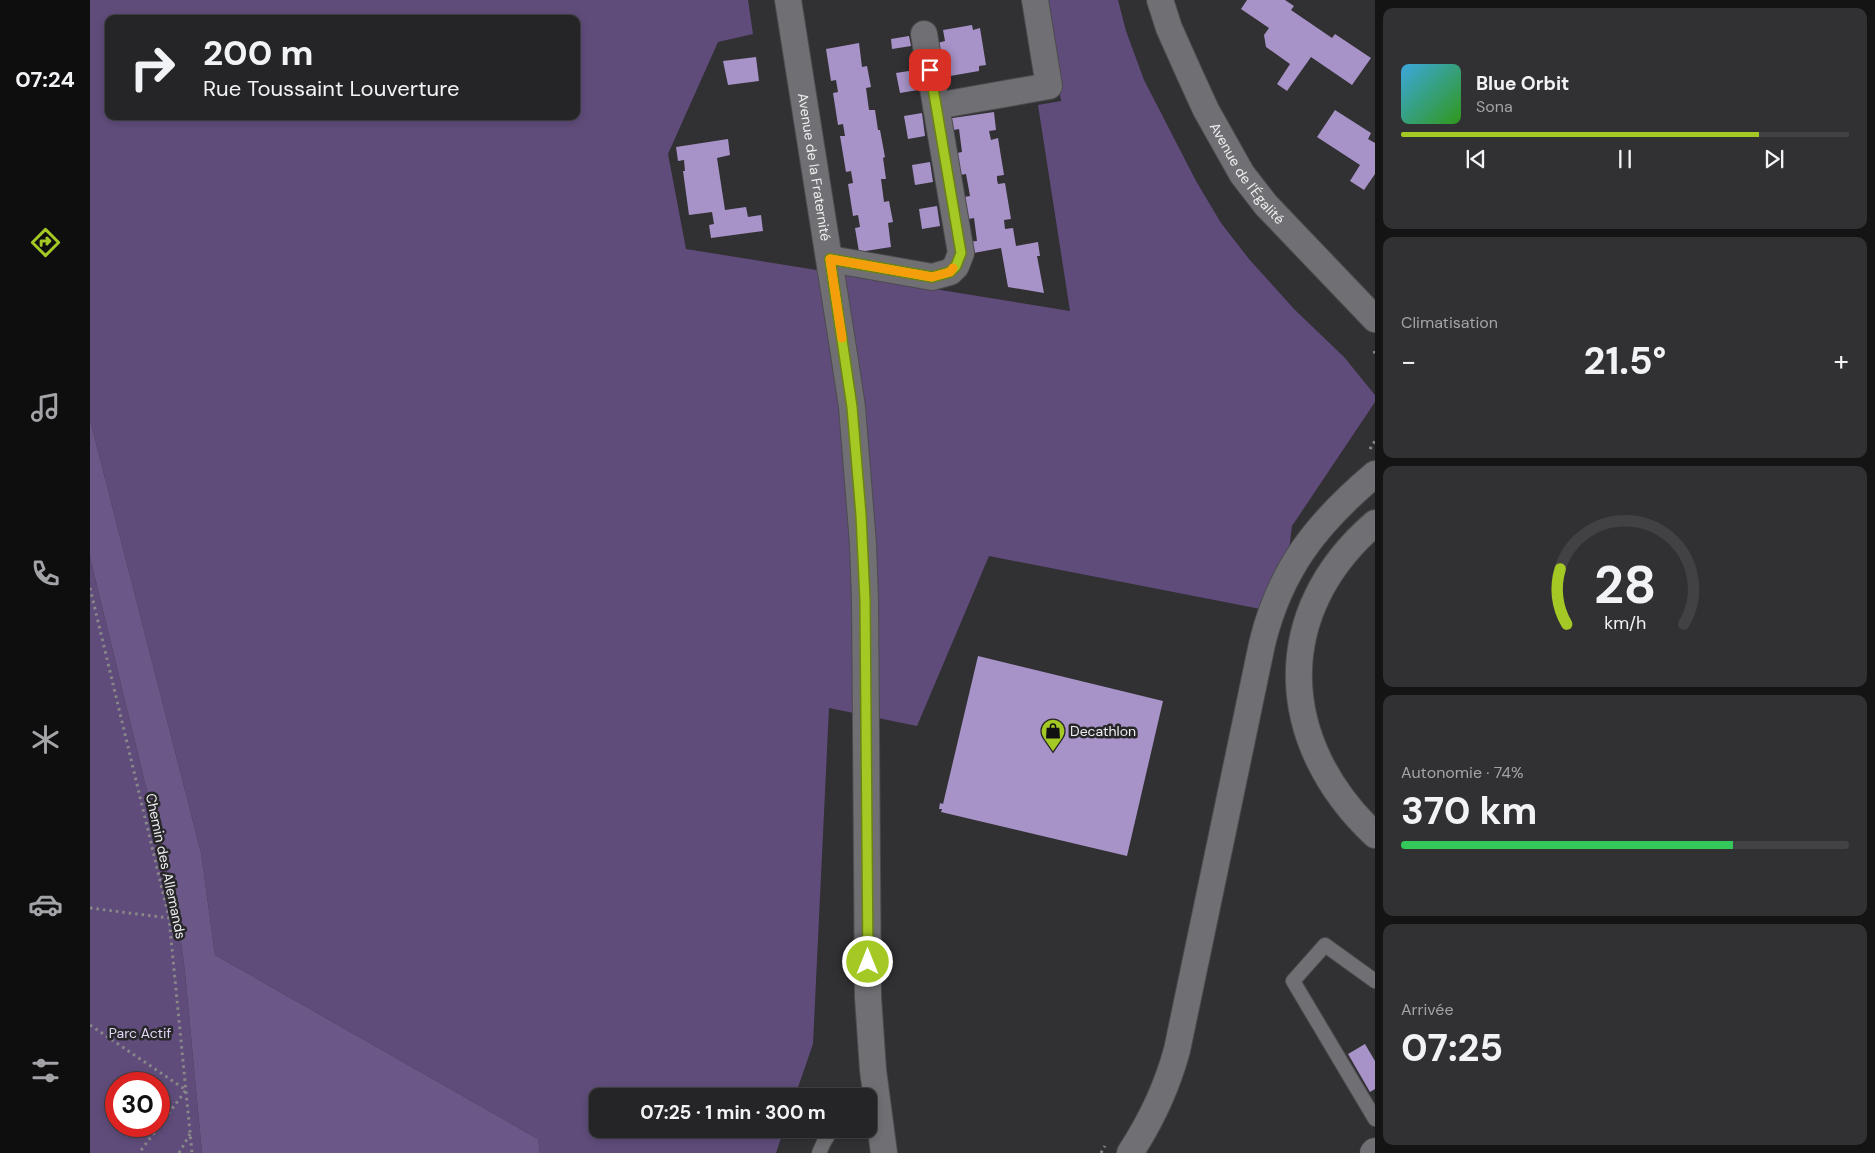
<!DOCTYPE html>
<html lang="fr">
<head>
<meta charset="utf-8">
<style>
	:root { --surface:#252426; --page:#313032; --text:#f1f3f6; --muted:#a3a4a7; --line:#424143; --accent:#a4c824 }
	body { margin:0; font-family:"DM Sans",sans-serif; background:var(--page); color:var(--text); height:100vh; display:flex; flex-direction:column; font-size:19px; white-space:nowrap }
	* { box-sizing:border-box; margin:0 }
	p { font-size:16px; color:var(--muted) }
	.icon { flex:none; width:28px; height:28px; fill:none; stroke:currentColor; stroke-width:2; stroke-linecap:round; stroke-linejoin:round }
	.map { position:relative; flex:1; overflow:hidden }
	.details { display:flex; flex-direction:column; gap:8px; padding:8px; background:#141415; width:500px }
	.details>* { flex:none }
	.top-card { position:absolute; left:15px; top:15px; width:475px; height:105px; border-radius:10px; box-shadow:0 2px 8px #0003,0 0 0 1px var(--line); background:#252426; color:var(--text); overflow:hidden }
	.speed { position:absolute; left:15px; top:1072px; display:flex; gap:10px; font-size:25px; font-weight:700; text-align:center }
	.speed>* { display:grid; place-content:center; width:65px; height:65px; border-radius:50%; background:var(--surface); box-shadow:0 2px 8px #0003,0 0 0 1px var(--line); line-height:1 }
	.speed .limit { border:8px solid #d22; background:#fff; color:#111 }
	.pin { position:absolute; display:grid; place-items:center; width:42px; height:42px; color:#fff; margin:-21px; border-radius:10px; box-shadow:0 2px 8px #0006 }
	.me { position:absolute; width:55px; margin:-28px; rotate:0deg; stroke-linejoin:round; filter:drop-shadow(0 0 4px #0008) }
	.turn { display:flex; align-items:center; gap:18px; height:105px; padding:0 15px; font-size:22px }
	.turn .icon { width:65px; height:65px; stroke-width:2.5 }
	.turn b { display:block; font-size:35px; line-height:42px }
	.big { font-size:38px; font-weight:700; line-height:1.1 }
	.details .card { flex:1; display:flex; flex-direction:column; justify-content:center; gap:8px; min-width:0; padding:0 18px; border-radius:10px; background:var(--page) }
	.details .dial { align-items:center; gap:0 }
	.dial svg { height:130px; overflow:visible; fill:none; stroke:var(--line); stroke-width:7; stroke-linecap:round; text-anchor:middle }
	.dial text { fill:var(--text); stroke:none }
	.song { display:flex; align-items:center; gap:15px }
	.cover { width:60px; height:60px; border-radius:8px; background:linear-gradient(135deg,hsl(200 70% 55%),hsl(110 70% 35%)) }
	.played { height:5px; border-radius:2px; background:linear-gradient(90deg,var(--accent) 80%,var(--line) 80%) }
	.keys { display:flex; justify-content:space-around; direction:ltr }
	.heat { display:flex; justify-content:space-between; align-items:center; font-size:28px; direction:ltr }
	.charge { height:8px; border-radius:4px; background:linear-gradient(90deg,#34c759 74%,var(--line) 0) }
	.trip { position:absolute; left:499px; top:1088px; width:288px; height:50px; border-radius:10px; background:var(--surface); box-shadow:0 2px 8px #0003,0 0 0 1px var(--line); font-weight:700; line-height:50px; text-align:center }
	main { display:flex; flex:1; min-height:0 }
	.tab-bar { display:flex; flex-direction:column; width:90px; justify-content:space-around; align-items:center; background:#0f0e0f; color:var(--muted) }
	.tab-bar .icon { width:35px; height:35px }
	.tab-bar .on { color:var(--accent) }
	.tab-bar b { font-size:22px; color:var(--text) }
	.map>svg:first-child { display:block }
	.green { fill:#5f4c7a; fill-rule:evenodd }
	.forest { fill:#6c5888 }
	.building { fill:#a793c7 }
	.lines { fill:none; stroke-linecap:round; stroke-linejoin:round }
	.lane-casing { stroke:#4c4b4e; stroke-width:16 }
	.street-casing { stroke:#4c4b4e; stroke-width:28 }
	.secondary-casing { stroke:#4c4b4e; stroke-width:29 }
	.path { stroke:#888789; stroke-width:3; stroke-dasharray:2.5 4; stroke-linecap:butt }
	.lane { stroke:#706f73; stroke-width:14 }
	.street { stroke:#706f73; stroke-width:26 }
	.secondary { stroke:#706f73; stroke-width:28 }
	.route-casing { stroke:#6b8217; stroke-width:12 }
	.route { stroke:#a4c824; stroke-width:9 }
	.slow { stroke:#f59e0b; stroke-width:9 }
	.labels { text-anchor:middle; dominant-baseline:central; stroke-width:5; stroke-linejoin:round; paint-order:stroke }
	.street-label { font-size:14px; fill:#efeef0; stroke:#272629 }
	.poi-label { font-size:14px; fill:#efeef0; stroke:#272629; text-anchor:start }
	.park-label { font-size:14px; fill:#e1d6f5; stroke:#272629 }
</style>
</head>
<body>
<main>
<nav class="tab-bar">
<b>07:24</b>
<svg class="icon on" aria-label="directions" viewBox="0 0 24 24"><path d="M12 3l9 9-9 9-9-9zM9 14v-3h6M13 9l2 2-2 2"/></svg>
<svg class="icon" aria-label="music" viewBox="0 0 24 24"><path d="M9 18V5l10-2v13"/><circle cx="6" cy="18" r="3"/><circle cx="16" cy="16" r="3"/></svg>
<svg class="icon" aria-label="phone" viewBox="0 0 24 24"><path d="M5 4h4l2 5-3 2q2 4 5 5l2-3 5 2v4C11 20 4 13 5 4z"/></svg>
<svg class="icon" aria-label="climate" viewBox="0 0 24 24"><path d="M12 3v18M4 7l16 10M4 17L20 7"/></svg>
<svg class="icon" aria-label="car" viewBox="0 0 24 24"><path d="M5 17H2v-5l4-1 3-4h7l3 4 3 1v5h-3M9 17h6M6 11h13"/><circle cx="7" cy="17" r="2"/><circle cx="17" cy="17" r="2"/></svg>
<svg class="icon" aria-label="filters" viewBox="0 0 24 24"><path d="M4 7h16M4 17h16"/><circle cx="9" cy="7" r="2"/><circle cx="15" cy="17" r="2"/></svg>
</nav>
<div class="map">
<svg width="1285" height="1153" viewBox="0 0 1285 1153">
	<rect width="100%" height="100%" fill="#313033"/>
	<g class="green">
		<path d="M0 0H658L663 34 628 42 578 154 596 249 980 311 948 105 971 101 954 0H1028L1036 31 1054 80 1106 181 1131 223 1159 259 1205 310 1254 357 1285 395V402L1202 526 1191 613 899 556 827 726 739 708 723 1044 705 1096H508V1129H694L686 1153H450L448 1139 125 955 111 853 0 420ZM19 19H486V116H19Z"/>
		<path d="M0 557 88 918 95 972 112 1153H0ZM26 1084H69V1126H26Z"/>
	</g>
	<path class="forest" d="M0 420 111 853 125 955 448 1139 450 1153H112L95 972 88 918 0 557Z"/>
	<g class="building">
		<path d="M1157 0H1195L1204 6 1201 10 1242 38 1245 34 1281 58 1262 85 1221 57 1197 91 1187 84 1200 64 1176 47 1174 35 1179 28 1151 9Z"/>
		<path d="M882 25 883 30 890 28 896 65 889 66V71L860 76 858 64 847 66 844 44 855 41 853 30Z"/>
		<path d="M819 36 821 46 802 49 801 39Z"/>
		<path d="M769 43 772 67 777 66 781 87 776 88 779 110H785L788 130H790L795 157 793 158 796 179H791L794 202 799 201 803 222 798 223 801 247 769 252 765 228 770 227 768 215 763 216 758 184 763 183 761 171 756 172 750 136H755L753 124 748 125 743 93 748 92 746 80 741 81 736 49Z"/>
		<path d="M666 57 669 81 638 85 633 61Z"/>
		<path d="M825 70 828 90 810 93 806 73Z"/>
		<path d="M1245 110 1281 133 1278 139 1285 143V174L1274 190 1260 181 1270 165 1227 137Z"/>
		<path d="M904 112 906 130 899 131 901 140 908 138 914 175 907 176V180L908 184 915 183 921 219 914 220 915 229 923 228 926 246 948 242 950 256H947L954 293 918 287 911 248 878 254 876 242 887 241 884 218 873 220 869 198 880 196 876 174 865 176 862 154 872 152 869 129 858 131 856 119Z"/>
		<path d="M832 113 835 136 818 139 814 116Z"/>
		<path d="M638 139 640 155 627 158 635 210 656 207 658 217 671 215 673 231 621 238 619 225 624 224 622 212 599 215 593 171H595L594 160 588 161 586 147Z"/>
		<path d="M840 162 843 182 825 185 822 165Z"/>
		<path d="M847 206 850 226 832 229 829 209Z"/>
		<path d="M888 656 1073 701 1037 856 851 812 852 809H849L850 803 853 804Z"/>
		<path d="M1275 1044 1285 1061V1089L1280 1092 1258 1054Z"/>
	</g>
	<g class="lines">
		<defs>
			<g id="lane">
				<path d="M1285 981 1235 945 1203 981 1285 1119"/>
				<path d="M729 1153 734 1142 742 1129"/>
			</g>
			<g id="street">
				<path id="s1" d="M698 0 754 354 762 407 773 544 775 600 778 997 783 1070 794 1153"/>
				<path id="s2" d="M1070 0 1079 28 1100 75 1116 110 1152 174 1176 205 1285 319"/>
				<path d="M834 34 846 106"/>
				<path d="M740 259 842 277 860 272 866 266 871 253 846 106 959 86 945 0"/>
				<path d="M1285 523C1180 613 1187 743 1285 835"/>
				<path d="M1040 1153C1061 1121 1077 1087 1087 1050L1172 644C1190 569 1227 523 1285 474"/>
			</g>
			<path id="secondary" d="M1284 1153 1285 1152"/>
		</defs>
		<use href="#lane" class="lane-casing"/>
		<use href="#street" class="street-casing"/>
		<use href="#secondary" class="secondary-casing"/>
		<g class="path">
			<path d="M1284 351 1285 354"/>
			<path d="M1280 449 1285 441"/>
			<path d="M0 588 79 918 102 1153"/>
			<path d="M0 908 79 918"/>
			<path d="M0 1025 96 1090 49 1153"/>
			<path d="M89 1153 100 1134"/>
			<path d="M1011 1153 1015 1146"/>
		</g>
		<use href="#lane" class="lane"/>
		<use href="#street" class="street"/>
		<use href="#secondary" class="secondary"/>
	</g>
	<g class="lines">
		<defs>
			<path id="route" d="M778 962 775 600 771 515 762 407 740 259 842 277 860 272 866 266 871 253 840 70"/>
		</defs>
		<use href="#route" class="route-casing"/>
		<use href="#route" class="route"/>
		<path class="slow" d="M752 338 740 259 842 277 860 272 863 268"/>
	</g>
	<defs>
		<symbol id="shop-pin" viewBox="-11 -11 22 30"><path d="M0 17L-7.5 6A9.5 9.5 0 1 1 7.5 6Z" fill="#a4c824" stroke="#272629"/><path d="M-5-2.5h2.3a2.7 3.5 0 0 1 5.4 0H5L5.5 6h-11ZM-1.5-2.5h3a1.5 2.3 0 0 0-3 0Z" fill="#111"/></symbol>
	</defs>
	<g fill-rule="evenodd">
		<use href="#shop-pin" x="949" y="717" width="28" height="38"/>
	</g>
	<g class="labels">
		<g class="street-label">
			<text stroke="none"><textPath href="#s1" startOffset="169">Avenue de la Fraternité</textPath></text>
			<text stroke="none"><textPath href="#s2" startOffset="195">Avenue de l'Égalité</textPath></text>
			<text transform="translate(76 866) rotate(78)">Chemin des Allemands</text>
		</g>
		<g class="poi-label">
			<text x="980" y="731">Decathlon</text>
		</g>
		<g class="park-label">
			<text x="50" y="1033">Parc Actif</text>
		</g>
	</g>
</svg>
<div class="speed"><div class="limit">30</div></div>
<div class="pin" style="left:840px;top:70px;background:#d93025"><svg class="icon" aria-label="arrive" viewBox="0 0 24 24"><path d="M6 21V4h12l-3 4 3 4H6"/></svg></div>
<svg class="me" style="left:778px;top:962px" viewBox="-20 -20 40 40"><circle r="17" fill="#a4c824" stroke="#fff" stroke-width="3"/><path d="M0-11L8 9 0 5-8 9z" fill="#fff"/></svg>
<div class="trip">07:25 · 1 min · 300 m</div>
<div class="top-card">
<div class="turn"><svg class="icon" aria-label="right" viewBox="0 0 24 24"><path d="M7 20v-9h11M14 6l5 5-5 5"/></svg><div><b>200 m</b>Rue Toussaint Louverture</div></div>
</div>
</div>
<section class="details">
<div class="card">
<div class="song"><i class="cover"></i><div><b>Blue Orbit</b><p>Sona</p></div></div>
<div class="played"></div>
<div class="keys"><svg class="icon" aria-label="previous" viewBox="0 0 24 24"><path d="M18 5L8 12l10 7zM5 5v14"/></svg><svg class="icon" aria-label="pause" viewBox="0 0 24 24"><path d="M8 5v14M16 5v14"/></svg><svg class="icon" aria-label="next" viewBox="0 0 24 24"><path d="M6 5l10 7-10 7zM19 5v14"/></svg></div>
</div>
<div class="card"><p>Climatisation</p>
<div class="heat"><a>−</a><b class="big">21.5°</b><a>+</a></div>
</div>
<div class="card dial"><svg viewBox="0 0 100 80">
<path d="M14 69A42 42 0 1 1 86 69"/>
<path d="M14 69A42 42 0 0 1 10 35" stroke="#a4c824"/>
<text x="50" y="56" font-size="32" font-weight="700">28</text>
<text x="50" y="72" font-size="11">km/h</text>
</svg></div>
<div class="card"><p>Autonomie · 74%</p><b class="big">370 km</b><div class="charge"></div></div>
<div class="card"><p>Arrivée</p><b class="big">07:25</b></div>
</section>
</main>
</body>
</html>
